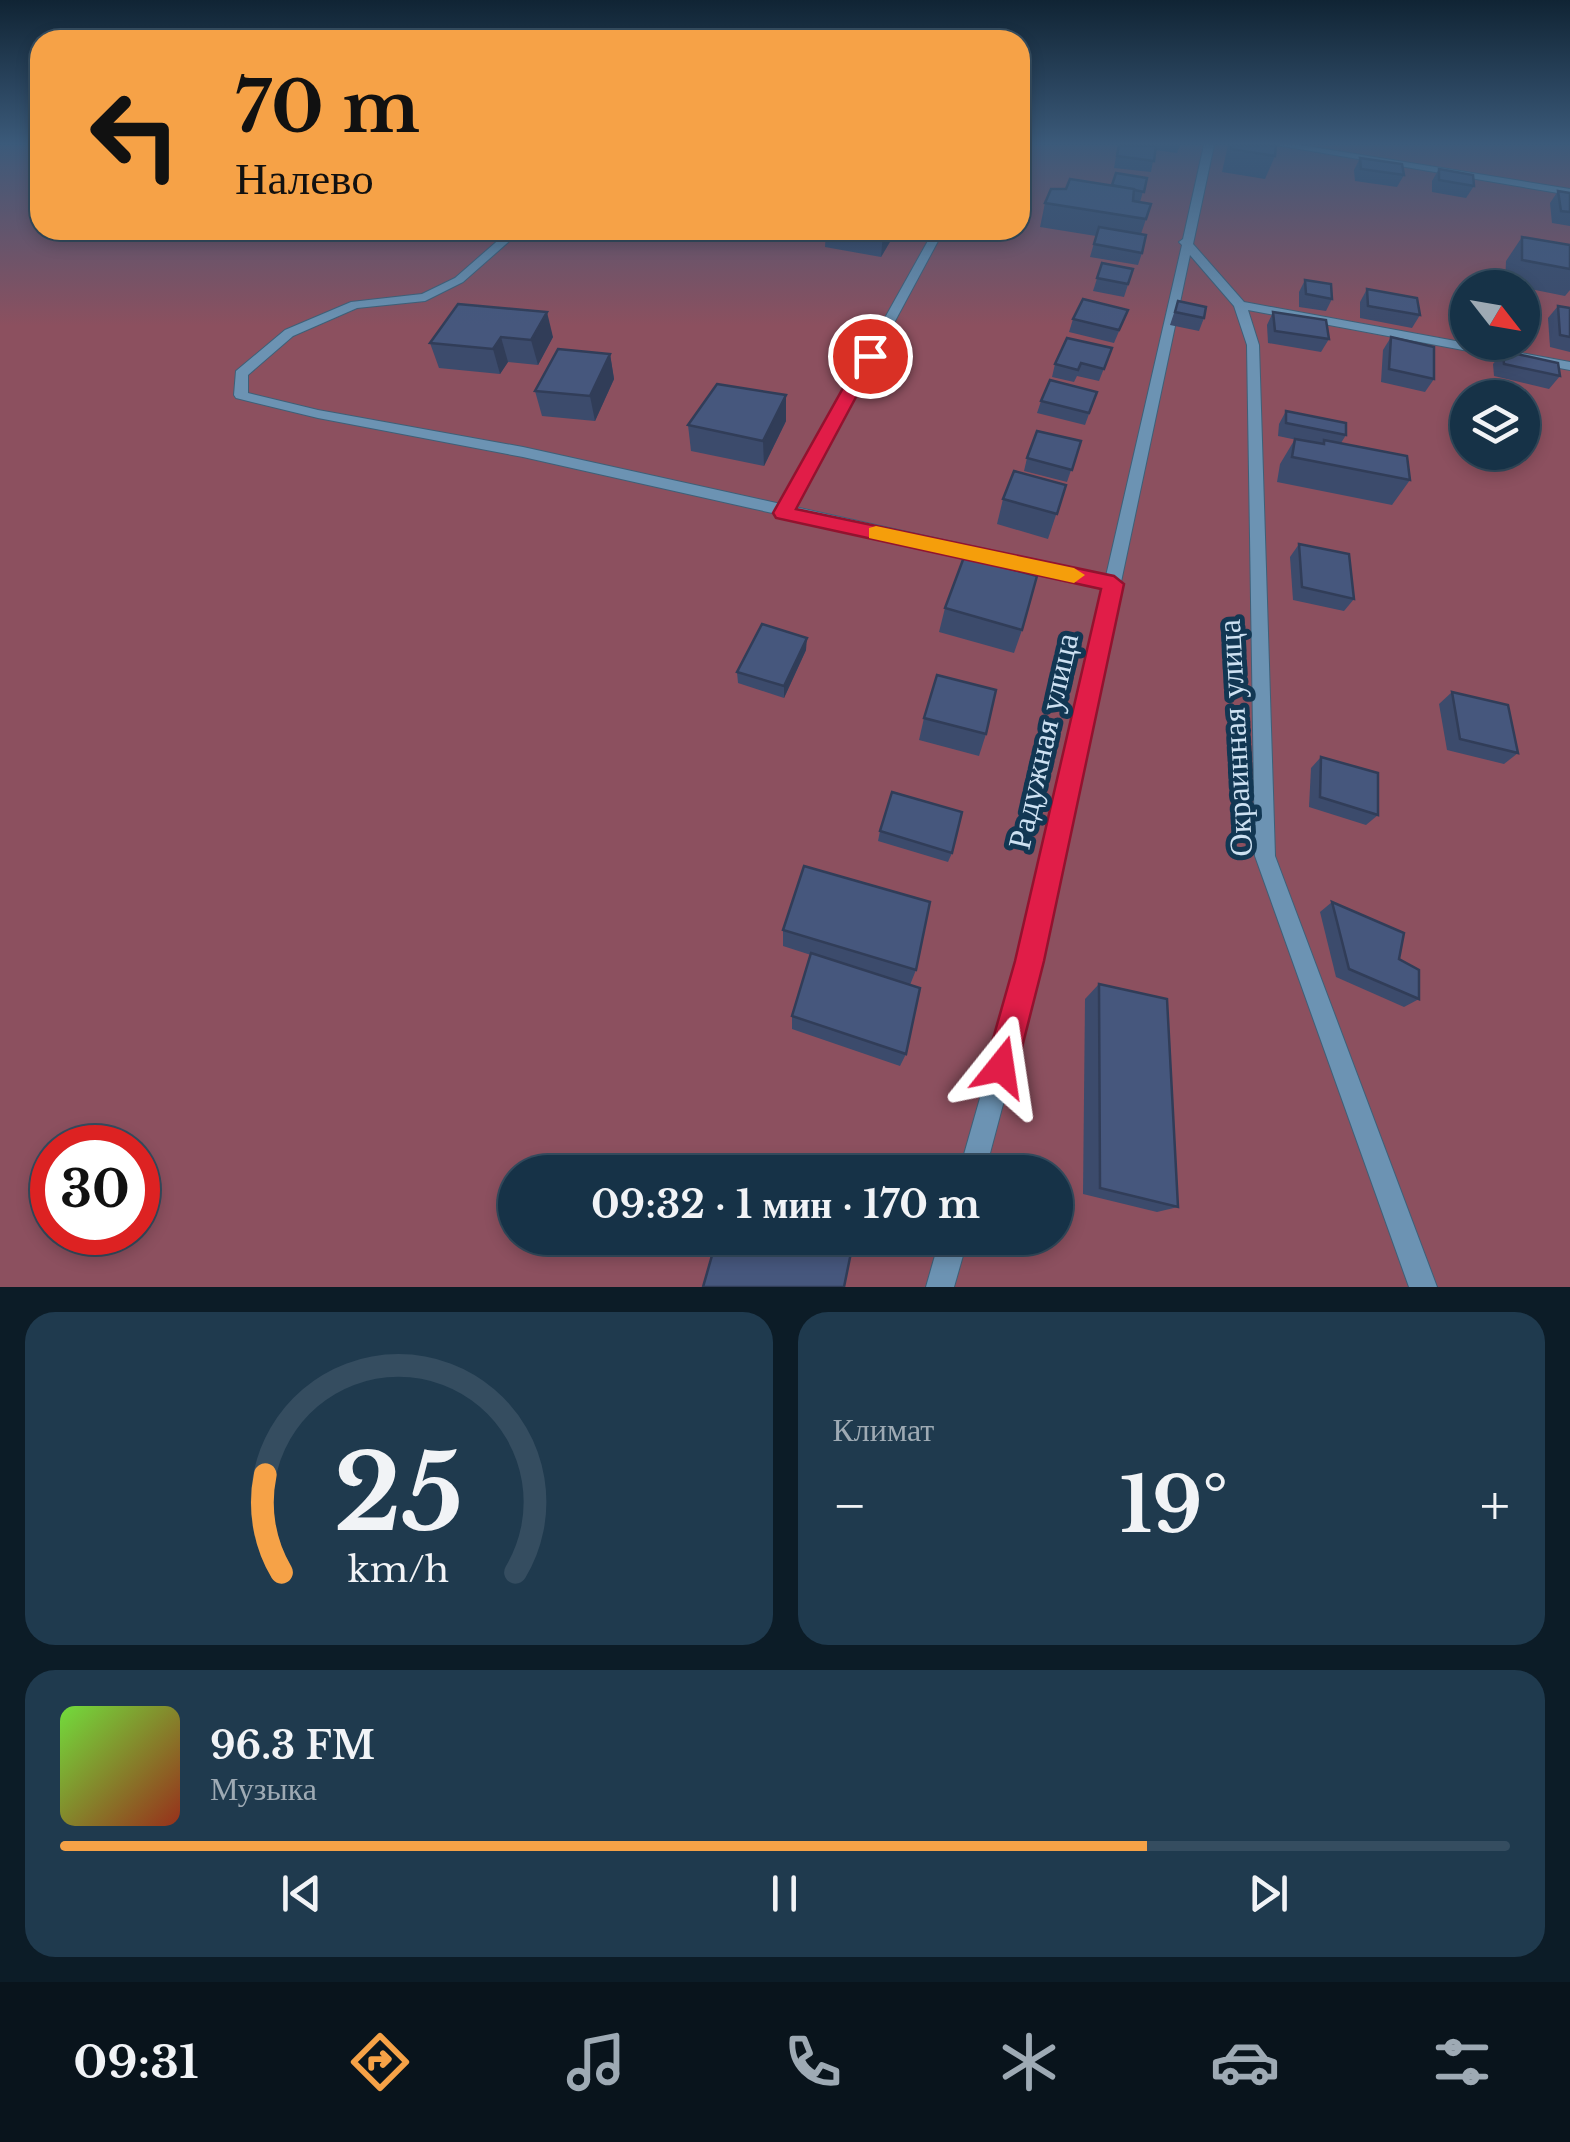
<!DOCTYPE html>
<html lang="ru">
<head>
<meta charset="utf-8">
<style>
	:root { --surface:#163247; --page:#1f3a4e; --text:#f1f3f6; --muted:#9eaab4; --line:#354d60; --accent:#f6a247 }
	body { margin:0; font-family:"Libre Baskerville",serif; background:var(--page); color:var(--text); height:100vh; display:flex; flex-direction:column; font-size:38px; white-space:nowrap }
	* { box-sizing:border-box; margin:0 }
	p { font-size:32px; color:var(--muted) }
	.icon { flex:none; width:55px; height:55px; fill:none; stroke:currentColor; stroke-width:2; stroke-linecap:round; stroke-linejoin:round }
	.map { position:relative; height:1287px; overflow:hidden }
	.details { display:flex; flex-direction:column; gap:25px; padding:25px; background:#0c1c27; flex:1 }
	.details>* { flex:none }
	.top-card { position:absolute; left:30px; top:30px; width:1000px; height:210px; border-radius:30px; box-shadow:0 5px 15px #0003,0 0 0 2px var(--line); background:#f6a247; color:#111; overflow:hidden }
	.needle { width:65px; rotate:121deg }
	.fabs { position:absolute; left:1450px; top:270px; display:grid; gap:20px }
	.fabs a { display:grid; place-items:center; width:90px; height:90px; border-radius:50%; background:var(--surface); box-shadow:0 5px 15px #0003,0 0 0 2px var(--line); font-size:50px }
	.speed { position:absolute; left:30px; top:1125px; display:flex; gap:20px; font-size:50px; font-weight:700; text-align:center }
	.speed>* { display:grid; place-content:center; width:130px; height:130px; border-radius:50%; background:var(--surface); box-shadow:0 5px 15px #0003,0 0 0 2px var(--line); line-height:1 }
	.speed .limit { border:15px solid #d22; background:#fff; color:#111 }
	.pin { position:absolute; display:grid; place-items:center; width:85px; height:85px; color:#fff; margin:-42px; border:5px solid #fff; border-radius:50%; box-shadow:0 2px 10px #0007 }
	.me { position:absolute; width:110px; margin:-55px; rotate:15deg; stroke-linejoin:round; filter:drop-shadow(0 0 8px #0008) }
	.turn { display:flex; align-items:center; gap:35px; height:210px; padding:0 40px; font-size:45px }
	.turn .icon { width:130px; height:130px; stroke-width:2.5 }
	.turn b { display:block; font-size:70px; line-height:85px }
	.big { font-size:75px; font-weight:800; line-height:1.1 }
	.details .tile { flex:1; display:flex; flex-direction:column; justify-content:center; gap:15px; min-width:0; padding:0 35px; border-radius:30px; background:var(--page) }
	.details .dial { align-items:center; gap:0 }
	.dial svg { height:260px; overflow:visible; fill:none; stroke:var(--line); stroke-width:7; stroke-linecap:round; text-anchor:middle }
	.dial text { fill:var(--text); stroke:none }
	.song { display:flex; align-items:center; gap:30px }
	.cover { width:120px; height:120px; border-radius:15px; background:linear-gradient(135deg,hsl(100 70% 55%),hsl(10 70% 35%)) }
	.played { height:10px; border-radius:5px; background:linear-gradient(90deg,var(--accent) 75%,var(--line) 75%) }
	.keys { display:flex; justify-content:space-around; direction:ltr }
	.heat { display:flex; justify-content:space-between; align-items:center; font-size:55px; direction:ltr }
	.details .tiles { flex:1; display:grid; gap:25px; grid-template-columns:1fr 1fr }
	.tile:last-child { grid-column:span 2 }
	.trip { position:absolute; left:498px; top:1155px; width:575px; height:100px; border-radius:50px; background:var(--surface); box-shadow:0 5px 15px #0003,0 0 0 2px var(--line); font-weight:800; line-height:100px; text-align:center }
	.menu { display:flex; height:160px; justify-content:space-around; align-items:center; background:#09141c; color:var(--muted) }
	.menu .icon { width:70px; height:70px }
	.menu .on { color:var(--accent) }
	.menu b { font-size:45px; color:var(--text) }
	.map>svg:first-child { display:block }
	.green { fill:#8c505f; fill-rule:evenodd }
	.lines { fill:none; stroke-linecap:round; stroke-linejoin:round }
	.minor-casing { stroke:#3e6078; stroke-width:2 }
	.minor { fill:#6c93b3; fill-rule:evenodd }
	.wall { fill:#3c4b6c }
	.shaded-wall { fill:#313d58 }
	.building { fill:#46577d; stroke:#313d58; stroke-width:2.5 }
	.route { fill:#e11d48; stroke:#92132f; stroke-width:2.5 }
	.slow { fill:#f59e0b }
	.labels { text-anchor:middle; dominant-baseline:central; stroke-width:10; stroke-linejoin:round; paint-order:stroke }
	.street-label { font-size:32px; fill:#cde1f2; stroke:#123753 }
</style>
</head>
<body>
<div class="map">
<svg width="1570" height="1287" viewBox="0 0 1570 1287">
	<rect width="100%" height="100%" fill="#1e425f"/>
	<path class="green" d="M0 145H40V230H1020V145H1570V1287H0ZM1468 288H1522V342H1468ZM1468 398H1522V452H1468ZM52 1148H138V1232H52ZM515 1172H1055V1238H515Z"/>
	<g class="lines">
		<defs>
			<g id="minor">
				<path d="M1204 145H1214L1193 244 1244 302 1570 362V370L1248 310 1259 345 1275 856 1437 1287H1409L1255 856 1247 345 1234 306 1190 255 1041 961 985 1172H959L1019 961 1104 588 789 517 784 518 777 514 523 457 318 418 236 398 234 395 236 371 285 330 351 302 422 294 455 278 510 230H522L463 282 425 301 357 308 293 336 248 375V393L318 410 523 447 781 504 934 230H944L795 507 1106 576 1182 245 1179 242 1183 239Z"/>
				<path d="M1276 145H1300L1570 189V195Z"/>
				<path d="M940 1238H968L954 1287H926Z"/>
			</g>
		</defs>
		<use href="#minor" class="minor-casing"/>
		<use href="#minor" class="minor"/>
	</g>
	<g class="wall">
		<path d="M1118 145H1180L1177 153 1155 150 1151 172 1114 168Z"/>
		<path d="M1228 145H1276L1275 156 1265 179 1222 172Z"/>
		<path d="M1360 158 1404 175 1397 187 1355 181 1354 170Z"/>
		<path d="M1439 169 1474 186 1466 198 1432 192V181Z"/>
		<path d="M1147 178 1140 202 1151 204 1141 234 1142 253 1138 265 1090 257 1096 236 1040 227 1045 203 1066 189 1112 185Z"/>
		<path d="M1558 191 1570 193V226L1552 223 1550 203Z"/>
		<path d="M826 230H892L891 240 881 257 825 247Z"/>
		<path d="M1522 237 1570 245V290L1565 296 1505 284 1506 261Z"/>
		<path d="M1102 263 1133 269 1124 297 1093 291Z"/>
		<path d="M1305 280 1332 299 1326 311 1299 307V292Z"/>
		<path d="M1367 289 1420 315 1412 328 1360 318V302Z"/>
		<path d="M1178 301 1204 318 1199 331 1170 325Z"/>
		<path d="M458 304 553 337 538 365 508 362 500 374 439 368 430 343Z"/>
		<path d="M1558 306 1570 308V352L1550 347 1548 318Z"/>
		<path d="M1128 310 1114 343 1069 332 1073 319Z"/>
		<path d="M1273 312 1329 339 1321 352 1268 343 1267 325Z"/>
		<path d="M1391 337 1434 379 1425 392 1381 382 1383 350Z"/>
		<path d="M1112 348 1099 381 1077 376 1074 382 1052 377 1055 364Z"/>
		<path d="M1503 351 1560 376 1549 389 1494 376 1493 364Z"/>
		<path d="M610 354 614 379 595 421 542 416 535 391Z"/>
		<path d="M1097 392 1085 425 1037 413 1041 401Z"/>
		<path d="M1286 411 1346 435 1341 443 1410 480 1392 505 1277 482 1280 464 1295 439 1297 440 1278 436 1279 424Z"/>
		<path d="M786 421 764 466 691 451 688 425Z"/>
		<path d="M1081 441 1067 482 1024 471 1027 458Z"/>
		<path d="M1066 485 1048 539 997 524 1003 499Z"/>
		<path d="M1299 544 1354 599 1344 611 1293 600 1290 557Z"/>
		<path d="M945 608 1022 630 1014 653 939 632Z"/>
		<path d="M806 650 784 698 738 683 737 672Z"/>
		<path d="M1452 692 1518 753 1504 764 1447 750 1439 704Z"/>
		<path d="M924 718 986 734 979 756 919 740Z"/>
		<path d="M1321 757 1378 815 1366 825 1309 807 1311 768Z"/>
		<path d="M880 831 952 853 948 862 878 841Z"/>
		<path d="M1332 902 1399 959 1419 999 1404 1007 1336 977 1320 912Z"/>
		<path d="M783 930 916 970 910 985 906 1054 900 1066 792 1029V1016L811 955 783 946Z"/>
		<path d="M1099 984 1178 1207 1157 1212 1083 1194 1085 999Z"/>
	</g>
	<g class="shaded-wall">
		<path d="M885 230H892L891 240 881 257 883 233Z"/>
		<path d="M547 312 553 337 538 365 531 340Z"/>
		<path d="M501 337 508 362 500 374 493 349Z"/>
		<path d="M610 354 614 379 595 421 590 396Z"/>
		<path d="M786 395V421L764 466 763 441Z"/>
		<path d="M807 638 806 650 784 698V686Z"/>
	</g>
	<g class="building">
		<path d="M1119 145 1156 146 1154 161 1117 156Z"/>
		<path d="M1231 145H1276L1275 156 1231 149Z"/>
		<path d="M1360 158 1402 164 1404 175 1361 169Z"/>
		<path d="M1439 169 1473 175 1474 186 1439 180Z"/>
		<path d="M1116 173 1147 178 1144 192 1112 185Z"/>
		<path d="M1070 179 1134 189 1133 201 1151 204 1146 219 1045 203 1051 189H1066Z"/>
		<path d="M1558 191 1570 193V212L1561 211Z"/>
		<path d="M1099 227 1146 235 1142 253 1094 244Z"/>
		<path d="M1522 237 1570 245V269L1522 260Z"/>
		<path d="M1102 263 1133 269 1128 284 1097 278Z"/>
		<path d="M1305 280 1331 284 1332 299 1306 294Z"/>
		<path d="M1367 289 1417 298 1420 315 1368 306Z"/>
		<path d="M1083 299 1128 310 1119 330 1073 319Z"/>
		<path d="M1178 301 1206 307 1204 318 1175 312Z"/>
		<path d="M458 304 547 312 531 340 501 337 493 349 430 343Z"/>
		<path d="M1558 306 1570 308V337L1560 335Z"/>
		<path d="M1273 312 1326 320 1329 339 1275 331Z"/>
		<path d="M1391 337 1434 347V379L1389 369Z"/>
		<path d="M1067 338 1112 348 1104 369 1081 363 1078 370 1055 364Z"/>
		<path d="M558 349 610 354 590 396 535 391Z"/>
		<path d="M1503 351 1558 363 1560 376 1504 364Z"/>
		<path d="M1050 380 1097 392 1089 413 1041 401Z"/>
		<path d="M717 384 786 395 763 441 688 425Z"/>
		<path d="M1286 411 1346 423V435L1286 423Z"/>
		<path d="M1037 431 1081 441 1072 470 1027 458Z"/>
		<path d="M1295 439 1324 444V440L1407 456 1410 480 1292 457Z"/>
		<path d="M1014 471 1066 485 1057 514 1003 499Z"/>
		<path d="M1299 544 1349 554 1354 599 1302 587Z"/>
		<path d="M964 557 1037 576 1022 630 945 608Z"/>
		<path d="M762 624 807 638 784 686 737 672Z"/>
		<path d="M937 675 996 690 986 734 924 718Z"/>
		<path d="M1452 692 1508 705 1518 753 1460 739Z"/>
		<path d="M1321 757 1378 773V815L1320 797Z"/>
		<path d="M892 792 962 812 952 853 880 831Z"/>
		<path d="M804 866 930 902 916 970 783 930Z"/>
		<path d="M1332 902 1404 933 1399 959 1419 970V999L1349 969Z"/>
		<path d="M811 953 920 988 906 1054 792 1016Z"/>
		<path d="M1099 984 1167 999 1178 1207 1100 1188Z"/>
		<path d="M717 1238H854L844 1287H703Z"/>
	</g>
	<linearGradient id="sky" x2="0" y2="1"><stop stop-color="#102434"/><stop offset="0.44" stop-color="#3b5a7a"/><stop offset="1" stop-color="#3b5a7a" stop-opacity="0"/></linearGradient>
	<rect width="1570" height="326" fill="url(#sky)"/>
	<path class="route" d="M870 351 878 356 796 509 1114 576 1124 584 1044 961 1017 1067 1012 1078 1001 1083 990 1078 985 1067 1015 961 1101 589 776 518 773 513 861 356Z"/>
	<path class="slow" d="M876 526 1074 568 1085 575 1074 583 869 538V528Z"/>
	<g class="labels">
		<g class="street-label">
			<text transform="translate(1235 738) rotate(-93)">Окраинная улица</text>
			<text transform="translate(1043 741) rotate(-77)">Радужная улица</text>
		</g>
	</g>
</svg>
<div class="fabs">
<a><svg class="needle" viewBox="-14 -14 28 28"><path d="M0-13l5 13h-10z" fill="#e53935"/><path d="M0 13l5-13h-10z" fill="#9eaab4"/></svg></a>
<a><svg class="icon" aria-label="layers" viewBox="0 0 24 24"><path d="M12 4l9 5-9 5-9-5zM3 14l9 5 9-5"/></svg></a>
</div>
<div class="speed"><div class="limit">30</div></div>
<div class="pin" style="left:870px;top:356px;background:#d93025"><svg class="icon" aria-label="arrive" viewBox="0 0 24 24"><path d="M6 21V4h12l-3 4 3 4H6"/></svg></div>
<svg class="me" style="left:1001px;top:1067px" viewBox="-20 -20 40 40"><path d="M0-17L14 15 0 8-14 15z" fill="#e11d48" stroke="#fff" stroke-width="4"/></svg>
<div class="trip">09:32 · 1 мин · 170 m</div>
<div class="top-card">
<div class="turn"><svg class="icon" aria-label="left" viewBox="0 0 24 24"><path d="M17 20v-9H6M10 6l-5 5 5 5"/></svg><div><b>70 m</b>Налево</div></div>
</div>
</div>
<section class="details">
<div class="tiles">
<div class="tile dial"><svg viewBox="0 0 100 80">
<path d="M14 69A42 42 0 1 1 86 69"/>
<path d="M14 69A42 42 0 0 1 9 39" stroke="#f6a247"/>
<text x="50" y="56" font-size="32" font-weight="700">25</text>
<text x="50" y="72" font-size="11">km/h</text>
</svg></div>
<div class="tile"><p>Климат</p>
<div class="heat"><a>−</a><b class="big">19°</b><a>+</a></div>
</div>
<div class="tile">
<div class="song"><i class="cover"></i><div><b>96.3 FM</b><p>Музыка</p></div></div>
<div class="played"></div>
<div class="keys"><svg class="icon" aria-label="previous" viewBox="0 0 24 24"><path d="M18 5L8 12l10 7zM5 5v14"/></svg><svg class="icon" aria-label="pause" viewBox="0 0 24 24"><path d="M8 5v14M16 5v14"/></svg><svg class="icon" aria-label="next" viewBox="0 0 24 24"><path d="M6 5l10 7-10 7zM19 5v14"/></svg></div>
</div>
</div>
</section>
<nav class="menu">
<b>09:31</b>
<svg class="icon on" aria-label="directions" viewBox="0 0 24 24"><path d="M12 3l9 9-9 9-9-9zM9 14v-3h6M13 9l2 2-2 2"/></svg>
<svg class="icon" aria-label="music" viewBox="0 0 24 24"><path d="M9 18V5l10-2v13"/><circle cx="6" cy="18" r="3"/><circle cx="16" cy="16" r="3"/></svg>
<svg class="icon" aria-label="phone" viewBox="0 0 24 24"><path d="M5 4h4l2 5-3 2q2 4 5 5l2-3 5 2v4C11 20 4 13 5 4z"/></svg>
<svg class="icon" aria-label="climate" viewBox="0 0 24 24"><path d="M12 3v18M4 7l16 10M4 17L20 7"/></svg>
<svg class="icon" aria-label="car" viewBox="0 0 24 24"><path d="M5 17H2v-5l4-1 3-4h7l3 4 3 1v5h-3M9 17h6M6 11h13"/><circle cx="7" cy="17" r="2"/><circle cx="17" cy="17" r="2"/></svg>
<svg class="icon" aria-label="filters" viewBox="0 0 24 24"><path d="M4 7h16M4 17h16"/><circle cx="9" cy="7" r="2"/><circle cx="15" cy="17" r="2"/></svg>
</nav>
</body>
</html>
